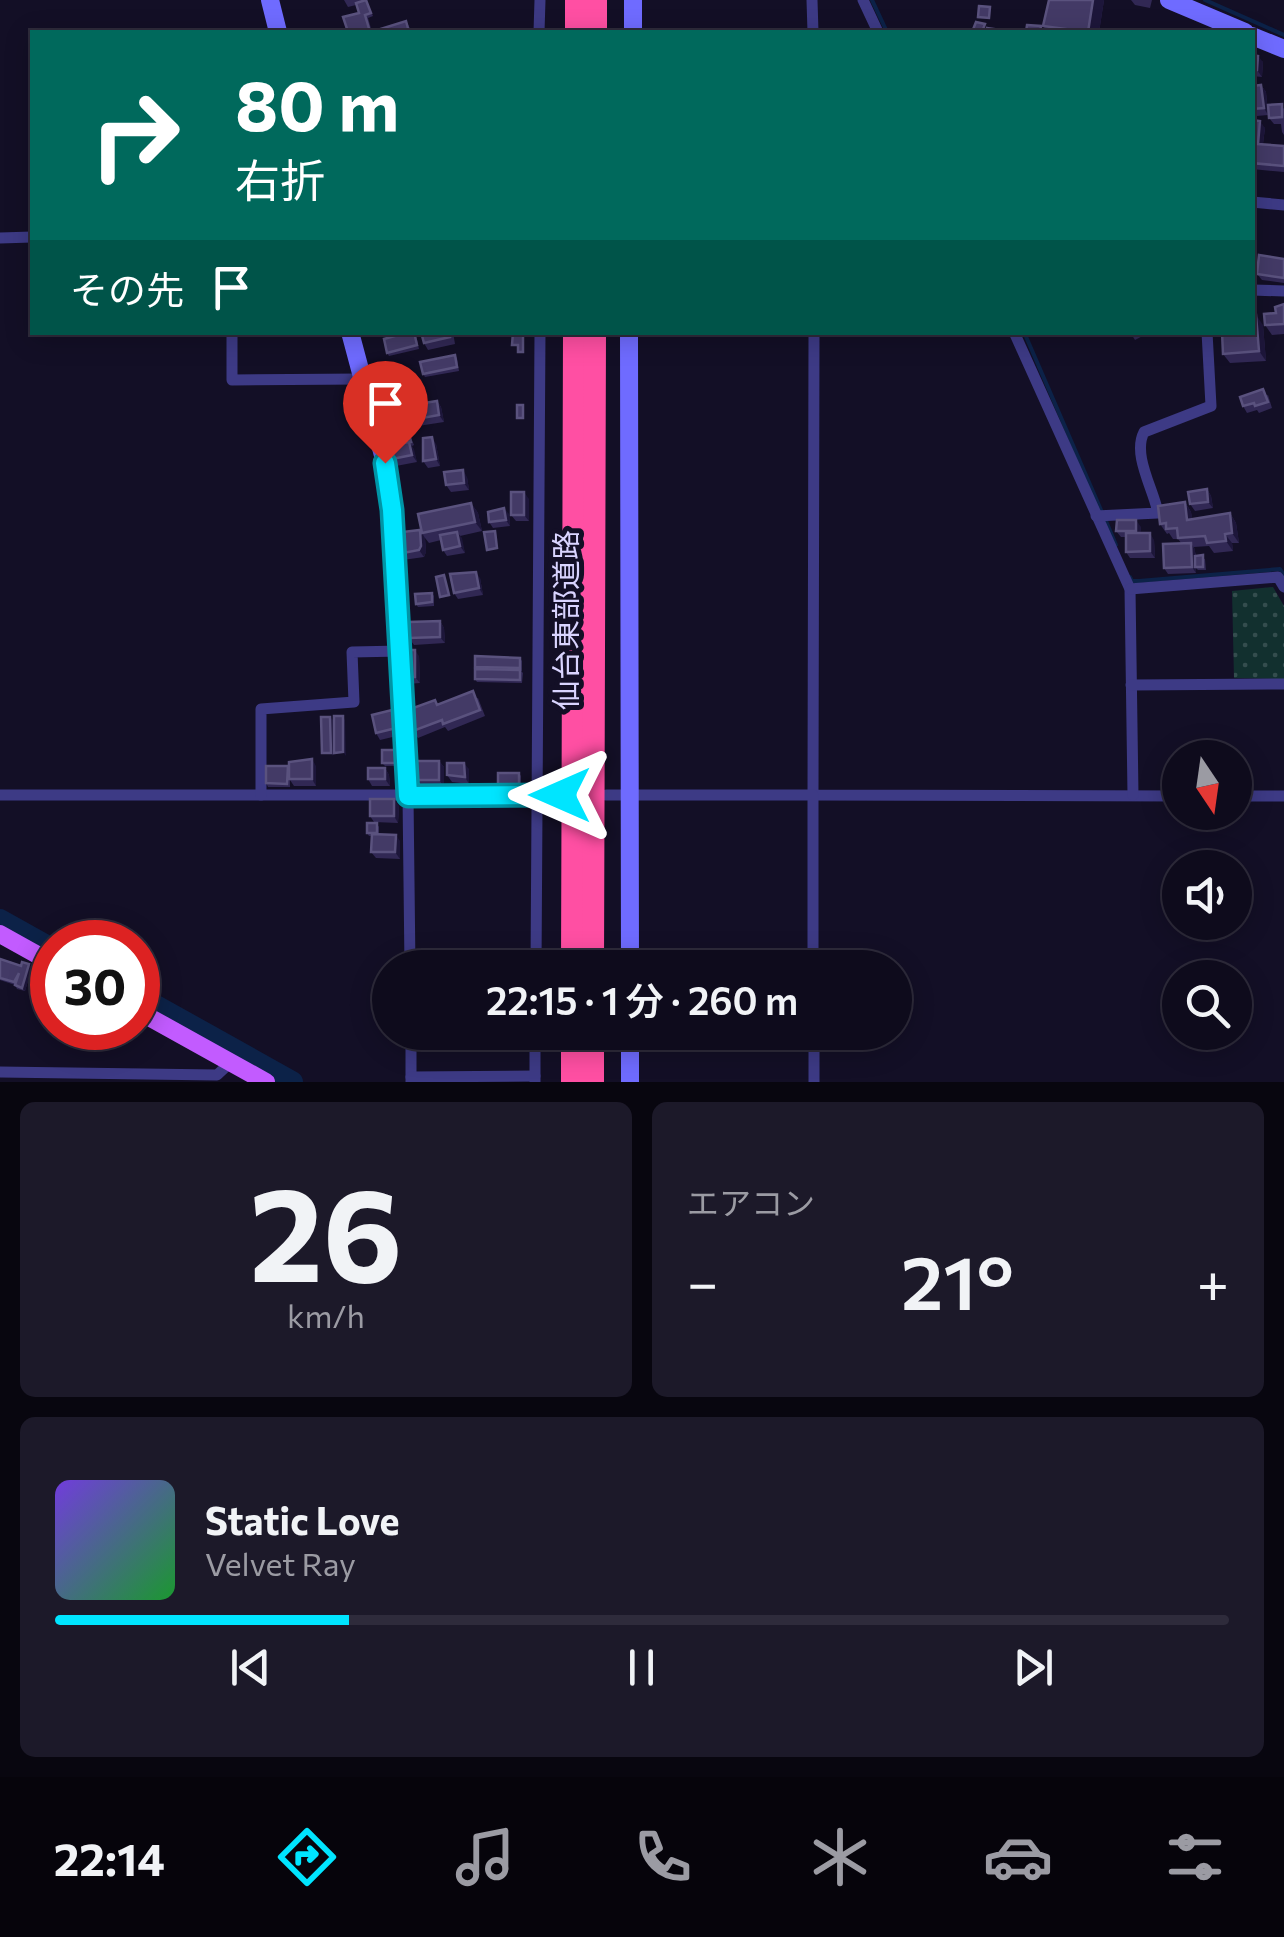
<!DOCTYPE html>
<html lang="ja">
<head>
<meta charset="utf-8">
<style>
	:root { --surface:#0e0b1c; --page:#1c1929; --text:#f1f3f6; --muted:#9b9ba3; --line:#2e2b3b; --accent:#00e5ff }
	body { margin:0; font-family:Commissioner,"Noto Sans JP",sans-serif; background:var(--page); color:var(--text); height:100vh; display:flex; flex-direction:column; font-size:38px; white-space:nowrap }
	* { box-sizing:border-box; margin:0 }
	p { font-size:32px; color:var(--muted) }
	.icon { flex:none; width:55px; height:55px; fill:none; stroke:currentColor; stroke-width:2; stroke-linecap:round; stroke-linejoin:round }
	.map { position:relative; height:1082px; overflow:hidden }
	.details { display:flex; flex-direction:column; gap:20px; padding:20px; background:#08060f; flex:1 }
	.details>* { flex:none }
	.hud { position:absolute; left:30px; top:30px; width:1225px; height:305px; border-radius:0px; box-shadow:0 5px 25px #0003,0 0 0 2px var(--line); background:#00695c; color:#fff; overflow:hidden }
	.needle { width:65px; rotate:167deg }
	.fabs { position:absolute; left:1162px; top:740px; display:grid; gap:20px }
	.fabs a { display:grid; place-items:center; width:90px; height:90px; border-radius:50%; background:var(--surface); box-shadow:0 5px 25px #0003,0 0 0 2px var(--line); font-size:50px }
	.speed { position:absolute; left:30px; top:920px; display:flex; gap:20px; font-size:50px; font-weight:700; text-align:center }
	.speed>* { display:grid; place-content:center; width:130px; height:130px; border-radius:50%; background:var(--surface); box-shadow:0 5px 25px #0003,0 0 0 2px var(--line); line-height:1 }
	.speed .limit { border:15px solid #d22; background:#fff; color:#111 }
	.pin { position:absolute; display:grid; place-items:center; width:85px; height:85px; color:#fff; margin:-102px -42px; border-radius:50% 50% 50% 0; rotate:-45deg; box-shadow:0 0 10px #0007 }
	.pin .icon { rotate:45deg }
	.me { position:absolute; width:110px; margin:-55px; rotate:270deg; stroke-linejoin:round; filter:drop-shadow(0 0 8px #0008) }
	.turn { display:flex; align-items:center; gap:35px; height:210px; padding:0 40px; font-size:45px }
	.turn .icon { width:130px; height:130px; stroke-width:2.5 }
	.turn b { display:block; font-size:70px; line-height:85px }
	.then { display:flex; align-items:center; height:95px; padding:0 40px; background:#0003; gap:20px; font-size:38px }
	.big { font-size:75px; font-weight:600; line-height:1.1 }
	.details .widget { flex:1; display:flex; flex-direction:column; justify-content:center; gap:15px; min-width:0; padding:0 35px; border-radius:15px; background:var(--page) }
	.details .dial { align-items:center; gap:0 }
	.dial b { font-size:130px; line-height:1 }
	.song { display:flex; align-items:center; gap:30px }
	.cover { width:120px; height:120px; border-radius:15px; background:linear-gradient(135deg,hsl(260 70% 55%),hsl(130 70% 35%)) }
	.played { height:10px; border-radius:5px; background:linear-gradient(90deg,var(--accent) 25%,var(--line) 25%) }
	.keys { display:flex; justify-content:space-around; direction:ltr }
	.heat { display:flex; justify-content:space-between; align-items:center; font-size:55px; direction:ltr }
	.details .tiles { flex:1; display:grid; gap:20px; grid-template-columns:1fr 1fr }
	.widget:last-child { grid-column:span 2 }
	.trip { position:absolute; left:372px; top:950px; width:540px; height:100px; border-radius:50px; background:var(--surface); box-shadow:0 5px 25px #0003,0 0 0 2px var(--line); font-weight:600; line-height:100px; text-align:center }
	.dock { display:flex; height:160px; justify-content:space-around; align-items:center; background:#06040b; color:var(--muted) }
	.dock .icon { width:70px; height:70px }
	.dock .on { color:var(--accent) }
	.dock b { font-size:45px; color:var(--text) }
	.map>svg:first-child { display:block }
	.grass { fill:url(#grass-dots) }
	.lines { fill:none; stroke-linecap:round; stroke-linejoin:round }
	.stream { stroke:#0c2248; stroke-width:4 }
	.river { stroke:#0c2248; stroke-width:22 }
	.street { stroke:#3d3a85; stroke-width:11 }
	.secondary { stroke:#6f6bff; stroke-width:18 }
	.primary { stroke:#c25bff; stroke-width:18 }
	.highway { stroke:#ff4fa3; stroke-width:22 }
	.wall { fill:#312854 }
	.shaded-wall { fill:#1d163a }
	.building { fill:#433a66; stroke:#5a527e; stroke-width:2.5 }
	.route-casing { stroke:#0095a6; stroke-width:25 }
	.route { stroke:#00e5ff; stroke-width:18 }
	.labels { text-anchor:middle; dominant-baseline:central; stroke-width:10; stroke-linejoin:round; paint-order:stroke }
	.street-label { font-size:30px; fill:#d9d4ff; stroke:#130f26 }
</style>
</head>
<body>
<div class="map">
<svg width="1284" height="1082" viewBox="0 0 1284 1082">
	<defs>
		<pattern id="grass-dots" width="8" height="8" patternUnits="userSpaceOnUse" patternTransform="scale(2.5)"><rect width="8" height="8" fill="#12302f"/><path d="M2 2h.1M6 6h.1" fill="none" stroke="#344d4e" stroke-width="1.8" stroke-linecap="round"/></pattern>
	</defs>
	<rect width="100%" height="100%" fill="#130f26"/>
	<path class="grass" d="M1273 587 1284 606V679L1234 678 1232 591Z"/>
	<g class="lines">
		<g class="stream">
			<path d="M872 0 887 32"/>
			<path d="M1205 0 1284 35"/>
			<path d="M1024 332 1101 510"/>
			<path d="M1106 521 1116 545"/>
			<path d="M1130 577 1132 581H1139L1280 569 1284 575"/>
		</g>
		<g class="river">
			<path d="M0 920 52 949"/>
			<path d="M138 996 292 1082"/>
		</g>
		<g class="street">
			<path d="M812 0 813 32"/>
			<path d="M863 0 878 32"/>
			<path d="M539 32 540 0"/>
			<path d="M1252 202 1284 205"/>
			<path d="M0 238 32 237"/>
			<path d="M1252 290 1284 291"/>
			<path d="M232 332V380L362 379"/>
			<path d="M814 332 813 795 1180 796"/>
			<path d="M1014 332 1130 589 1133 795"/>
			<path d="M1096 516 1158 513C1154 490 1132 455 1144 432L1211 406 1207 332"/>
			<path d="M1130 589 1278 577 1284 587"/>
			<path d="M1131 685 1284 684"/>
			<path d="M0 795H560"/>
			<path d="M261 795V709L354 702 352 652 401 651 408 796 410 968"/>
			<path d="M606 795H813V968"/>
			<path d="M1235 796H1284"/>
			<path d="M536 968 540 332"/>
			<path d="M411 1032V1082"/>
			<path d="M814 1032V1082"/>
			<path d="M0 1072 217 1075 231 1062"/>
			<path d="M411 1077 535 1076"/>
			<path d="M535 1082V1032"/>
		</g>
		<g class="secondary">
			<path d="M270 0 278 32"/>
			<path d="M1169 0 1245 32"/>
			<path d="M633 32V0"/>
			<path d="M1252 36 1284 49"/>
			<path d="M350 332 385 463 392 510 401 651"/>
			<path d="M629 332 630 968"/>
			<path d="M630 1032V1082"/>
		</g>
		<g class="primary">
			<path d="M0 934 52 963"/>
			<path d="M138 1011 266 1082"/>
		</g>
		<g class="highway">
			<path d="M576 32V0"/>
			<path d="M596 32V0"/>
			<path d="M572 968 574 332"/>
			<path d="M593 968 595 332"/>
			<path d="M572 1082V1032"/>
			<path d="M593 1082V1032"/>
		</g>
	</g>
	<g class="wall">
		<path d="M344 0H366L373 16 368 18 372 32 406 21 412 32H348L359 13 356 5 348 7Z"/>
		<path d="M1049 0H1104L1099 32H1048L1043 26Z"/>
		<path d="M1131 0H1152L1150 8 1135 5Z"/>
		<path d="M1252 55 1263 62 1262 77 1252 76Z"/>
		<path d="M1261 85 1266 92 1268 115 1257 116 1252 109Z"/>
		<path d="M1284 108V135L1282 132 1281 124H1274L1269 118Z"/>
		<path d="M1252 120 1265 128 1263 144 1284 146V172L1252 169Z"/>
		<path d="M1284 259V283L1262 280 1257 274Z"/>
		<path d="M1284 304V334L1272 335 1265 325Z"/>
		<path d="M1263 325 1266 361 1230 363 1223 354Z"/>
		<path d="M421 332H453L455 344 428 350 424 343Z"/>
		<path d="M1130 332H1150L1135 340Z"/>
		<path d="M416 335 419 349 389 356 387 353Z"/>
		<path d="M455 355 457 358 459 371 425 377 423 374Z"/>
		<path d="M412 387 414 399 394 401 389 395Z"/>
		<path d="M1268 395 1272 408 1259 413 1257 410 1247 413 1243 406Z"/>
		<path d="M437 401 441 407 444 422 392 430 388 424 410 402 412 405 423 408Z"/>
		<path d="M408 430 414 445 412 446 417 462 396 466 392 459 404 443Z"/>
		<path d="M436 444 440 466 428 468 423 461Z"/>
		<path d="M467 477 469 490 451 492 446 485Z"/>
		<path d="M1207 489 1211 496 1213 508 1195 511 1190 504Z"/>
		<path d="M529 499V521H516L511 515Z"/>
		<path d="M1185 502 1191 512 1192 519 1230 513 1236 523 1239 543H1232L1233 551 1214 553 1209 546 1194 547 1196 556 1205 559 1206 570H1198L1196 568V573L1168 574 1164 568 1182 544 1178 539H1173L1169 533 1167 534 1160 524Z"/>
		<path d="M471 503 478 513 482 531 460 536 465 553 447 556 443 550 441 540 429 543 425 538 426 552 424 557 403 560 398 554 402 537 420 530Z"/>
		<path d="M509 514 510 526 493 528 489 522Z"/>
		<path d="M1141 527 1140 533 1154 540 1155 558H1130L1126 552V537H1121L1116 531Z"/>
		<path d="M480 578 483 595 458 599 454 593Z"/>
		<path d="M432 593 434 596V606L418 607 416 604Z"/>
		<path d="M440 621 444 628 445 643 414 645 409 638Z"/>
		<path d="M419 656 420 683 407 684 403 677Z"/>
		<path d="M520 658 522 661V671H521L523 673 522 683 477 682 475 679 476 669 475 667Z"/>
		<path d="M478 698 485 716 448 731 445 727 418 738 413 731 435 700 438 705Z"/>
		<path d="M397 717 401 735 380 740 376 733Z"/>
		<path d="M397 750 399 753V766H385L382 763Z"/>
		<path d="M439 761 444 767V787H418L413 780Z"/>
		<path d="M316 766V786H294L290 780V787H268L266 783 289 768Z"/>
		<path d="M385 768 389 775 390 786H372L368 779Z"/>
		<path d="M469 769V784L452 782 447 775Z"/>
		<path d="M519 773 521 776V788H500L498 785Z"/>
		<path d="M399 806 398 823 374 822 370 816Z"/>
		<path d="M379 826V834L400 841V859L376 858 371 852 372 836H369L367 833Z"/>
		<path d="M0 959 21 966 32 967 25 991 17 989 15 985 0 980Z"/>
	</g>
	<g class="shaded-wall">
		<path d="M1093 0H1104L1099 32H1088Z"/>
		<path d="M1258 56 1263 62 1262 77 1257 70Z"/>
		<path d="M1261 85 1266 92 1268 115 1264 108Z"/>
		<path d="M1260 121 1265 128 1262 150 1258 144Z"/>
		<path d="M1256 315 1263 325 1266 361 1259 351Z"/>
		<path d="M408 381 412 387 414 399 410 393Z"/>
		<path d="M437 401 441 407 444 422 439 415Z"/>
		<path d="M432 437 436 444 440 466 436 459Z"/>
		<path d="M409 442 414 449 417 462 412 455Z"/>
		<path d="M463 470 467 477 469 490 464 483Z"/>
		<path d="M1207 489 1211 496 1213 508 1208 502Z"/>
		<path d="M524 492 529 499V521L524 515Z"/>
		<path d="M1185 502 1191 512 1194 530 1187 520Z"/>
		<path d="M471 503 478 513 482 531 475 522Z"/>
		<path d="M504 508 509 514 510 526 506 520Z"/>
		<path d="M1230 513 1236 523 1239 543 1232 533Z"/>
		<path d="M1136 520 1141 527 1140 538 1136 531Z"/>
		<path d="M420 530 425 538 426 552 424 557 419 550Z"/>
		<path d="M457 532 462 538 465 553 460 546Z"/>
		<path d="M1150 533 1154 540 1155 558 1150 551Z"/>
		<path d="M1225 534 1232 543 1233 551 1226 541Z"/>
		<path d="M1191 543 1195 550 1196 573 1192 567Z"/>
		<path d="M476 572 480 578 483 595 479 588Z"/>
		<path d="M440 621 444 628 445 643 440 637Z"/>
		<path d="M415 650 419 656 420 683 415 677Z"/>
		<path d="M392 710 397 717 401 735 396 728Z"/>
		<path d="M343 716 345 720 346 756 343 752Z"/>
		<path d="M330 717 333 720V756L331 753Z"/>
		<path d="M312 759 316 766V786L312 779Z"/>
		<path d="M439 761 444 767V787L439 780Z"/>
		<path d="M464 763 469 769V784L465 777Z"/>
		<path d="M385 768 389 775 390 786 385 779Z"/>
		<path d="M394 799 399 806 398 823 394 816Z"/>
		<path d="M396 835 400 841V859L395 852Z"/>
		<path d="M29 964 32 967 25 991 22 988Z"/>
	</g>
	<g class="building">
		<path d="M366 0 371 13 365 15 370 32H348L343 17 359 13 356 3Z"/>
		<path d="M1049 0H1093L1088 32 1043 26Z"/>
		<path d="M979 6 990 7 989 18 978 17Z"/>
		<path d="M406 21 409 32H371Z"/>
		<path d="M976 22 985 24 982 32H972Z"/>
		<path d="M1027 25 1041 26 1040 32H1026Z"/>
		<path d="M987 28 1008 31V32H986Z"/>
		<rect x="1133" y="30" width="14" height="2"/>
		<path d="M1252 55 1258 56 1257 70H1252Z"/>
		<path d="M1261 85 1264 108 1252 109V86Z"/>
		<path d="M1282 104V117L1269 118 1268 105Z"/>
		<path d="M1252 120 1260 121 1258 144 1284 146V166L1252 163Z"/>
		<path d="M1259 255 1284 259V278L1257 274Z"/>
		<path d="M1284 304V324L1265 325 1264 314 1276 313 1275 307Z"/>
		<path d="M1256 315 1259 351 1223 354 1222 332H1252V316Z"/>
		<path d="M409 332H414L417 345 387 353 384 339Z"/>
		<path d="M421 332H449L450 337 424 343Z"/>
		<path d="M513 332H523V352H518V345H512Z"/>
		<path d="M455 355 457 367 423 374 420 362Z"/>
		<path d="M408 381 410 393 389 395 388 387Z"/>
		<path d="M1263 389 1268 402 1255 406 1254 403 1243 406 1240 397Z"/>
		<path d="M437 401 439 415 388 424 385 406 410 402 411 405 420 403 421 409 425 408 424 403Z"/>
		<rect x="517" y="405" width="6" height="13"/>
		<path d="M408 430 411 442 404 443 401 432Z"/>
		<path d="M432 437 436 459 423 461V438Z"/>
		<path d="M409 442 412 455 392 459 389 446Z"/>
		<path d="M463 470 464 483 446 485 444 472Z"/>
		<path d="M1207 489 1208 502 1190 504 1188 492Z"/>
		<rect x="511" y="492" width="13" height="23"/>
		<path d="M1185 502 1187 520 1230 513 1232 533 1225 534 1226 541 1207 543 1205 536 1178 538 1177 528 1166 529V523L1160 524 1158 506Z"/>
		<path d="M471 503 475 522 422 533 418 514Z"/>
		<path d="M504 508 506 520 489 522 488 512Z"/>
		<path d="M1117 520H1136V531H1116Z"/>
		<path d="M420 530 421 546 419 550 398 554 397 537H402V532Z"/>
		<path d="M495 531 497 548 487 550 484 532Z"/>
		<path d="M457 532 460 546 443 550 440 535Z"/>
		<path d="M1126 533H1150V551L1126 552Z"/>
		<path d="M1191 543 1192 567 1164 568 1163 544Z"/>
		<path d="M1203 555V567H1195V556Z"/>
		<path d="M476 572 479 588 454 593 450 574Z"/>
		<path d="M444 575 449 595 440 597 436 577Z"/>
		<path d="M432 593V602L416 604 415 594Z"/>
		<path d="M440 621V637L409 638V622Z"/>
		<path d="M402 650H415V677H403Z"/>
		<path d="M475 656 520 658V668L475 667Z"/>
		<path d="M475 669 520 670V680L475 679Z"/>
		<path d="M473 691 480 710 443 724 442 720 413 731 405 711 435 700 437 705Z"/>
		<path d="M392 710 396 728 376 733 372 715Z"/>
		<path d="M334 716H343V752L334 753Z"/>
		<path d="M321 717H330L331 753H322Z"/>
		<rect x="382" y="750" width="15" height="13"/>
		<path d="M312 759V779H289V762Z"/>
		<rect x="413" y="761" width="26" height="19"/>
		<path d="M447 763H464L465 777 447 775Z"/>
		<path d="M266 766H288L287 784 266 783Z"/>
		<rect x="368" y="768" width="17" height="11"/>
		<path d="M498 773H519V784L498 785Z"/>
		<rect x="370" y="799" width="24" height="17"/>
		<rect x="367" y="823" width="10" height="10"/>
		<path d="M372 834 396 835 395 852H371Z"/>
		<path d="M0 959 21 966 22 962 29 964 22 988 15 985 19 973 14 982 0 978Z"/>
	</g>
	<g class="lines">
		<defs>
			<path id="route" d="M385 463 392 510 408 796 560 795"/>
		</defs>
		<use href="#route" class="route-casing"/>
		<use href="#route" class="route"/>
	</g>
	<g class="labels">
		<g class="street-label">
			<text transform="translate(564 620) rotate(-90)">仙台東部道路</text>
		</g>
	</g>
</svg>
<div class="fabs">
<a><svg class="needle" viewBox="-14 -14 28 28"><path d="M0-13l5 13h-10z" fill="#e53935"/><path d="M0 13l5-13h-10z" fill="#9b9ba3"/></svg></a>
<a><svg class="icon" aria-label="sound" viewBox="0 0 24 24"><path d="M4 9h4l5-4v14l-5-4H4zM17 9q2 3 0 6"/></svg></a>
<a><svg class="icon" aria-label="search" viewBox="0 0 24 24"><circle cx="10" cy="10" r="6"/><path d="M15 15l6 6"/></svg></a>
</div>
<div class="speed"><div class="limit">30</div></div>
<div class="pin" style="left:385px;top:463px;background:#d93025"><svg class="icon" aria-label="arrive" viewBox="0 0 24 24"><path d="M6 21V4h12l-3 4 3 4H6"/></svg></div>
<svg class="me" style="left:560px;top:795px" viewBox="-20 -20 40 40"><path d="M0-17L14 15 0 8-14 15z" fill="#00e5ff" stroke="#fff" stroke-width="4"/></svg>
<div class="trip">22:15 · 1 分 · 260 m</div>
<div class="hud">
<div class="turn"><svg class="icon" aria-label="right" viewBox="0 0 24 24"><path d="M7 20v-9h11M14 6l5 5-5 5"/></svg><div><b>80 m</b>右折</div></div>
<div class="then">その先<svg class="icon" aria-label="arrive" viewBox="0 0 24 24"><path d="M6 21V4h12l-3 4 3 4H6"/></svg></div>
</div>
</div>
<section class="details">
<div class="tiles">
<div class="widget dial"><b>26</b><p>km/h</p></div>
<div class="widget"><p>エアコン</p>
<div class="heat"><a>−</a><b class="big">21°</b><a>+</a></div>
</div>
<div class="widget">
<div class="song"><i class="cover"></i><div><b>Static Love</b><p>Velvet Ray</p></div></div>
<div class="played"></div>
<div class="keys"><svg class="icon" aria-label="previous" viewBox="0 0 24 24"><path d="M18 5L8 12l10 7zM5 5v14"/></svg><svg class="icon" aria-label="pause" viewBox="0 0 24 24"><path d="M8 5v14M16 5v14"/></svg><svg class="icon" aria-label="next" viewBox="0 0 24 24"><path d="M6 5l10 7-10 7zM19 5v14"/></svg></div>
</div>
</div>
</section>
<nav class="dock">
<b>22:14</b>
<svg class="icon on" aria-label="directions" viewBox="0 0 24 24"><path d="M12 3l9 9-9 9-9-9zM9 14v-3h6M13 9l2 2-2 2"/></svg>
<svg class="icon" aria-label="music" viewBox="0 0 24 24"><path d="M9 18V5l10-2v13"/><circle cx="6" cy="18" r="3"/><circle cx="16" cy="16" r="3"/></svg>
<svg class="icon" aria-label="phone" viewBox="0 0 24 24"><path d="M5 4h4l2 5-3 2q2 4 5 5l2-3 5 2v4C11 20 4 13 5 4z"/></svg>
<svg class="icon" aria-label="climate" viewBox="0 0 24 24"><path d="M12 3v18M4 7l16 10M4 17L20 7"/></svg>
<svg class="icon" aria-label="car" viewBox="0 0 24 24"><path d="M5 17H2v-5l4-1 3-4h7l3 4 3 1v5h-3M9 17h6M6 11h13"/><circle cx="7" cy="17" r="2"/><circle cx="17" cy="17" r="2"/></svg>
<svg class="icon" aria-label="filters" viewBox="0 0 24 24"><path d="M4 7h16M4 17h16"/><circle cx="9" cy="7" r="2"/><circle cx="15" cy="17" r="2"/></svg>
</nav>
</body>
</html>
